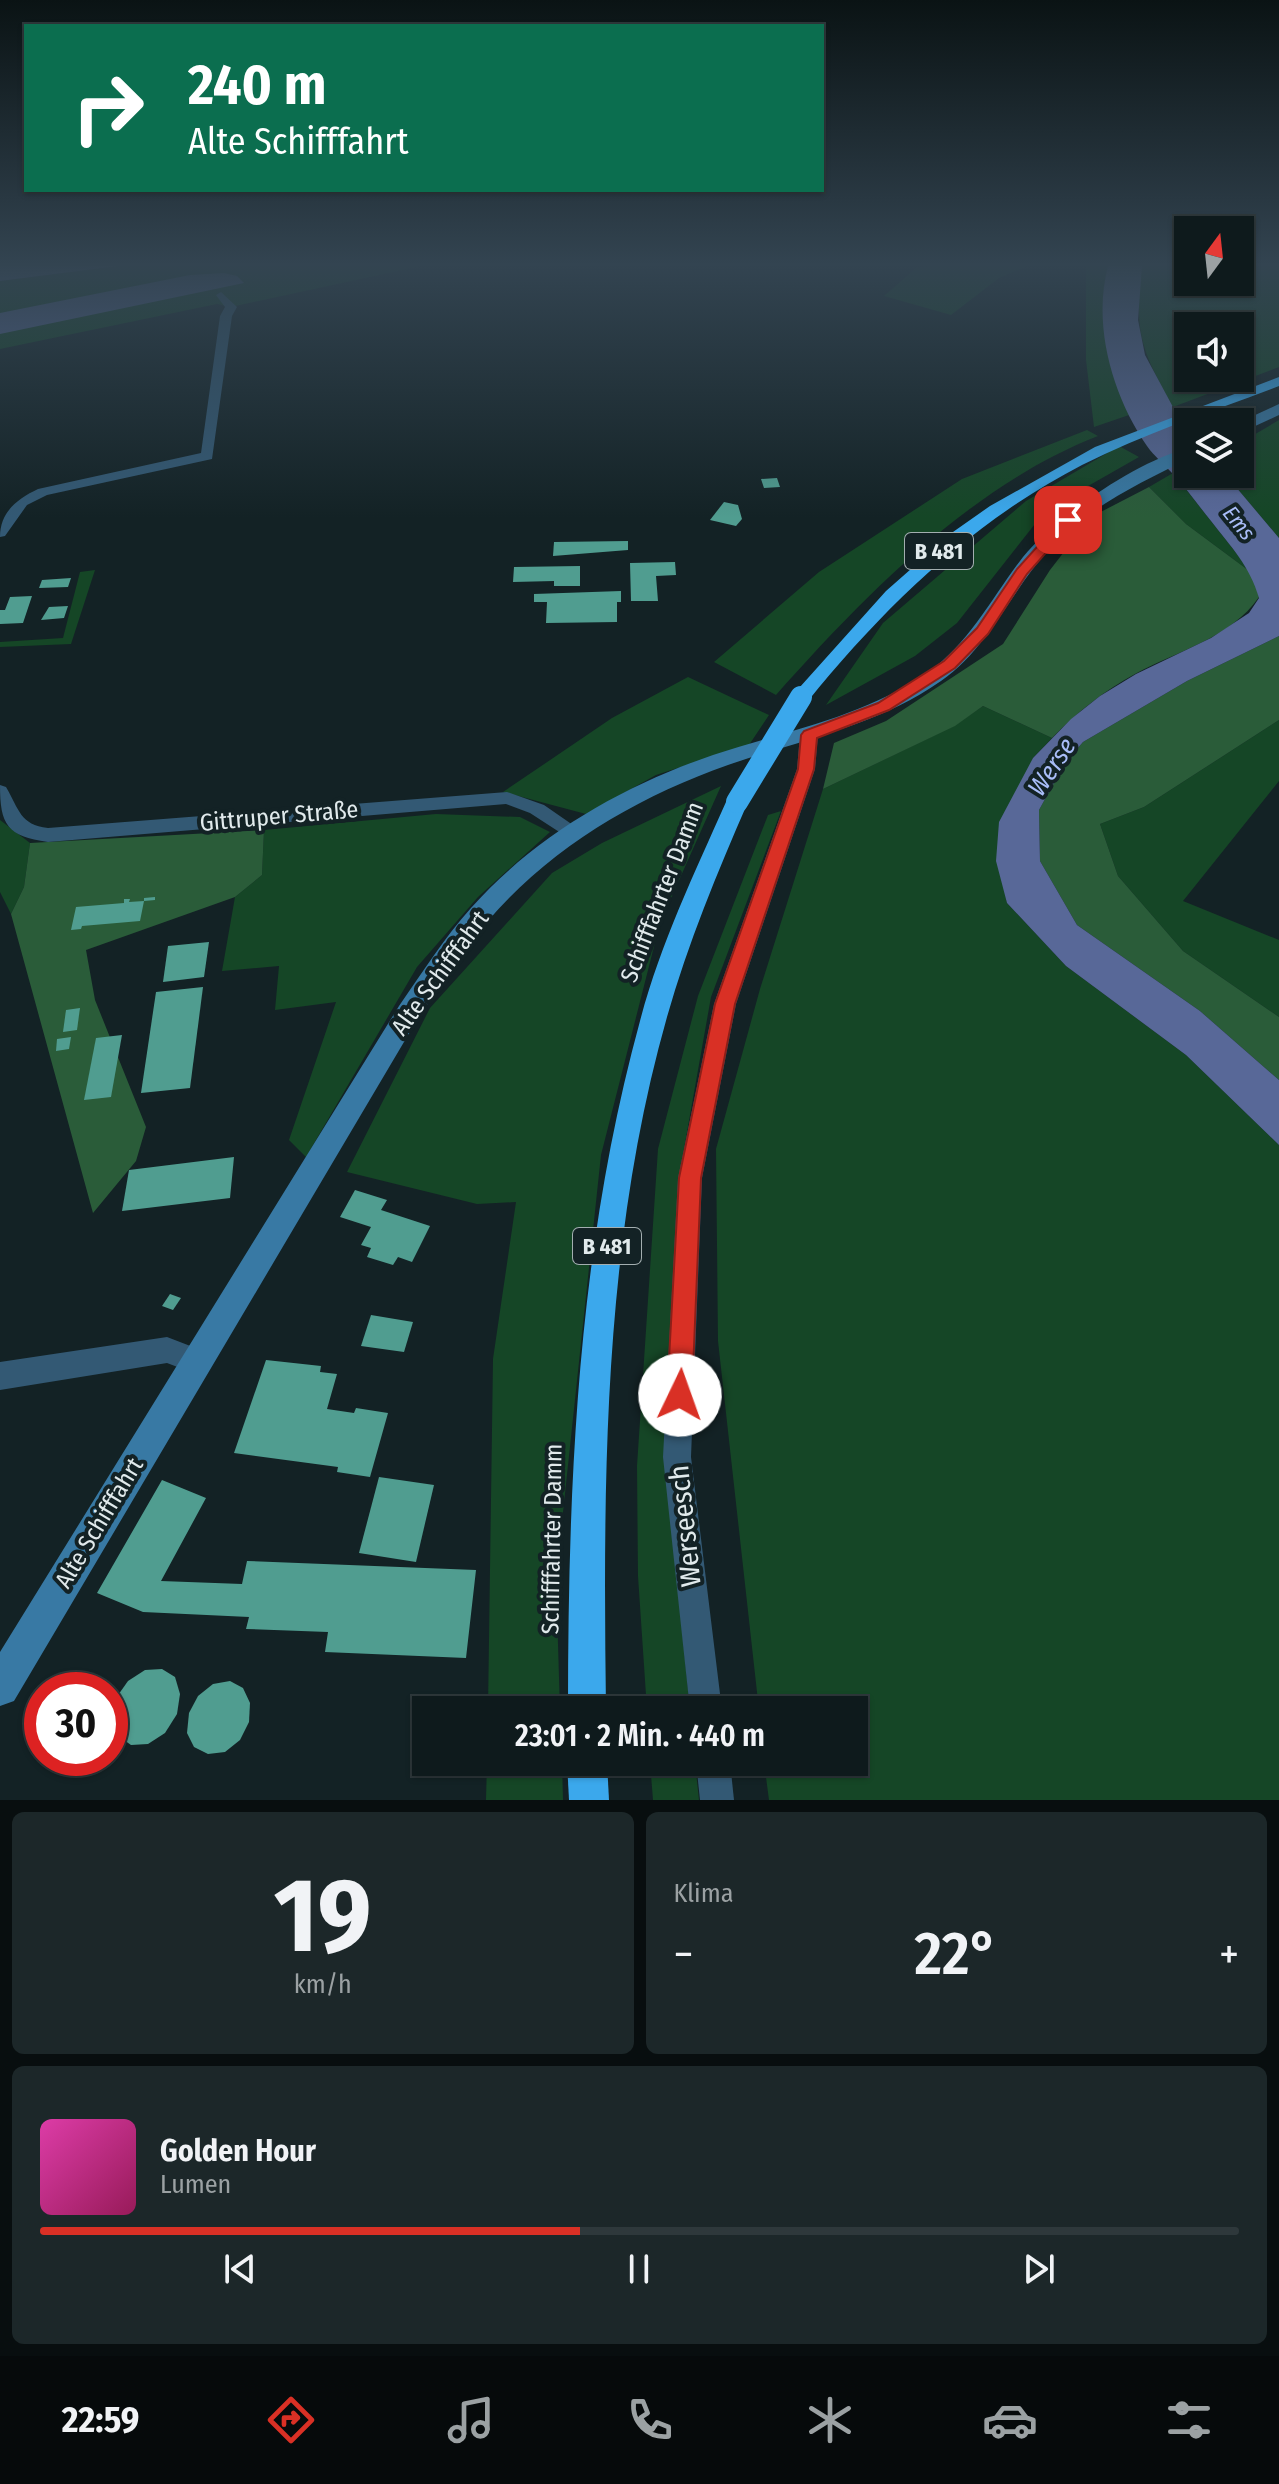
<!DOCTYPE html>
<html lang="de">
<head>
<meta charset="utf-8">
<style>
	:root { --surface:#0e1a1c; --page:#1c2729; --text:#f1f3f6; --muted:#9ba1a3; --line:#2e383b; --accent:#d93025 }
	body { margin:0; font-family:"Fira Sans Condensed",sans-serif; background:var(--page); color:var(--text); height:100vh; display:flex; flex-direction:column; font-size:30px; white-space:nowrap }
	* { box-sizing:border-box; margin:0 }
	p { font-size:26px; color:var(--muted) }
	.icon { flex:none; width:44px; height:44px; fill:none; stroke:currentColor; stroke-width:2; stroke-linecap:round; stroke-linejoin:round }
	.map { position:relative; height:1800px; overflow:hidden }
	.drawer { display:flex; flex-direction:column; gap:12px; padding:12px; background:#080e0f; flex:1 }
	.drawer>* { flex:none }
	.top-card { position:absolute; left:24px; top:24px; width:800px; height:168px; border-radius:0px; box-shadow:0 2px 6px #0004,0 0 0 2px var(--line); background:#0b6e4f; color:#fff; overflow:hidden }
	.needle { width:52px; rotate:15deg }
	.tools { position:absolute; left:1174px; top:216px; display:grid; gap:16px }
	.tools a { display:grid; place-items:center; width:80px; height:80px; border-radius:0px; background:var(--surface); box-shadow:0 2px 6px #0004,0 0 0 2px var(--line); font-size:40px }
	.speed { position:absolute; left:24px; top:1672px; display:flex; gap:16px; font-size:40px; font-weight:700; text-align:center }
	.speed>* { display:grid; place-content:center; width:104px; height:104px; border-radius:50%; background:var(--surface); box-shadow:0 2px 6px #0004,0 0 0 2px var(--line); line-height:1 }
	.speed .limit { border:12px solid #d22; background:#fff; color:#111 }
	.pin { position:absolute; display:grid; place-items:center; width:68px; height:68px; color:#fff; margin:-34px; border-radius:16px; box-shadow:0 4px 12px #0006 }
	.me { position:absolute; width:88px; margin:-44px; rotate:3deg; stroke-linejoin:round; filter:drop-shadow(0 0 6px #0008) }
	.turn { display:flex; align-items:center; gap:28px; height:168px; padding:0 32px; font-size:36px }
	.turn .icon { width:104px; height:104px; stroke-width:2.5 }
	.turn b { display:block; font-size:56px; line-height:68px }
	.big { font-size:60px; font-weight:600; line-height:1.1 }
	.drawer .widget { flex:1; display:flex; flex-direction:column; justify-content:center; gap:12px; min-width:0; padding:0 28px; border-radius:12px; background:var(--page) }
	.drawer .dial { align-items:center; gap:0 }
	.dial b { font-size:104px; line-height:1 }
	.song { display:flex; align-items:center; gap:24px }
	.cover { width:96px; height:96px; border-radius:12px; background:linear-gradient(135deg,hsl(320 70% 55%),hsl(330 70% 35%)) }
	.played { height:8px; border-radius:4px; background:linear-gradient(90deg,var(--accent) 45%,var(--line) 45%) }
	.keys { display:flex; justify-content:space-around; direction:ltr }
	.heat { display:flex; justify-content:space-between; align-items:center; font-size:44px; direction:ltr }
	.drawer .tiles { flex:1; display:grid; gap:12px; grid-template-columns:1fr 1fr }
	.widget:last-child { grid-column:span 2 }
	.trip { position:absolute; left:412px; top:1696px; width:456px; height:80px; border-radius:0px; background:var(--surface); box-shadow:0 2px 6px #0004,0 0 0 2px var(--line); font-weight:600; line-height:80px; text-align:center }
	.dock { display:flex; height:128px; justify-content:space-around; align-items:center; background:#060a0b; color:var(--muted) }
	.dock .icon { width:56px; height:56px }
	.dock .on { color:var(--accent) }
	.dock b { font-size:36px; color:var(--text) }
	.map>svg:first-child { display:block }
	.green { fill:#154626; fill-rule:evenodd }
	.forest { fill:#2a5c39 }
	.water { fill:#586898 }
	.building { fill:#509d90 }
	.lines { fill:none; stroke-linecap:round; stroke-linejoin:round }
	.street { fill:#335974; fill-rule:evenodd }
	.secondary { fill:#3879a4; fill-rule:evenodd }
	.highway { fill:#3ba8ec; fill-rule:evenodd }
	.highway-bridge { stroke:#3ba8ec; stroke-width:22 }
	.route { fill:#d93025; stroke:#8d1f18; stroke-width:2 }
	.labels { text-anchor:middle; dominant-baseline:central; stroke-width:8; stroke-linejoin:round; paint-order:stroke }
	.far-water-label { font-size:22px; font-style:italic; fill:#a9bdf8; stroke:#132225 }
	.shield { fill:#132225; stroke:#a3aeb0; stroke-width:2 }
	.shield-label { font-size:22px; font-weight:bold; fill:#e1eaec }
	.street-label { font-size:24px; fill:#e1eaec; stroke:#132225 }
	.water-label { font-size:26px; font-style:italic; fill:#a9bdf8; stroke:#132225 }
	.near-street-label { font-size:28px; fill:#e1eaec; stroke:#132225 }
</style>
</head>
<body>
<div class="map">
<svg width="1279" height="1800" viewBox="0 0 1279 1800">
	<rect width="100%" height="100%" fill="#132225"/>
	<g class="green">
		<path d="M118 266H421L231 307 217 304 0 349V281Z"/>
		<path d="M929 266H1027L999 278 951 315 884 296 916 268Z"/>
		<path d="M1086 266H1108C1095 318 1110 367 1129 415L1094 427 1086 360Z"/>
		<path d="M1142 266H1188V282H1240V266H1279V367L1173 407C1141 349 1134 334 1142 266ZM1188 326H1240V378H1188Z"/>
		<path d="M1279 420V538L1225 474H1240V443Z"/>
		<path d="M1087 430 1098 436C972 485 865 595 776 695L714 662 819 572 962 479Z"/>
		<path d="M1119 446 1139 457 1046 510 957 623 915 656 826 705 883 623 1026 501Z"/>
		<path d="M1173 473 1252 573 1186 524 1149 487Z"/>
		<path d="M95 570 71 644 0 647V642L63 638 80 572Z"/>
		<path d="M688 677 769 715 749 745 656 775 586 814 503 792 612 718Z"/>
		<path d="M983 706 1052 738 1033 758 1005 890 1007 903 1066 966 1186 1055 1279 1145V1800H769L764 1762H854V1710H759L718 1341 716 1149 760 989 823 789 954 726Z"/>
		<path d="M1279 720V781L1183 901 1279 940V1017L1183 951 1118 876 1100 824 1144 807Z"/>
		<path d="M721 786 660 923 601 1155 556 1578 560 1710H488L493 1359 516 1202 477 1204 347 1172 430 1008 552 873 602 843Z"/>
		<path d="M781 811 711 997 679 1177 665 1456 690 1710H647L638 1576 637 1466 658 1149 698 996 768 815Z"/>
		<path d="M436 814 520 817 550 832 478 897 417 967 306 1157 289 1140 336 1002 275 1010 279 966 222 971 235 897 262 875 264 830Z"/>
		<path d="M0 820 30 843 24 887 11 914 0 892Z"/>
		<path d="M487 1762H562L563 1800H486Z"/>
		<path d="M650 1762H695L699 1800H653Z"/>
	</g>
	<g class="forest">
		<path d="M1149 487 1186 524 1252 573 1259 597C1231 638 1177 651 1135 674 1104 691 1077 712 1052 738L983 706 955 726 823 789 834 743 886 721 1003 644 1050 570 1091 517Z"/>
		<path d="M1279 636V720L1144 807 1100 824 1118 876 1183 951 1279 1017V1080L1200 1011 1077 925 1040 861 1039 810 1065 763 1083 742 1187 681Z"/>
		<path d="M264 830 262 875 235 897 86 950 95 1000 146 1127 136 1161 93 1213 11 914 24 887 30 843Z"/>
	</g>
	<g class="water">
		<path d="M0 266H118L0 281Z"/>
		<path d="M1108 266H1142L1138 320 1145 355 1173 407 1188 426V474H1225L1279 538V636L1187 681 1083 742 1065 763 1039 810 1040 861 1077 925 1200 1011 1279 1080V1145L1186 1055 1066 966 1007 903 996 861 999 822 1024 775 1033 758 1071 719 1100 696 1136 674 1211 638 1249 613 1259 598C1250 566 1231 547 1211 521 1198 505 1186 488 1172 473 1164 464 1154 456 1147 446 1113 397 1092 326 1108 266Z"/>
		<path d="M224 273 237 276 244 283 0 334V313L190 275Z"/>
	</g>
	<g class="building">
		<path d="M777 478 780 487 764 488 761 479Z"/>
		<path d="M724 502 738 505 742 519 736 526 710 520Z"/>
		<path d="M628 541V550L553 556 554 542Z"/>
		<path d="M675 562 676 575 656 576 658 601H631L630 563Z"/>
		<path d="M580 566V586H554V581L513 582 514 567Z"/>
		<path d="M71 578 68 587 39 588 42 580Z"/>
		<path d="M621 591V602H617V622L546 623 547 602H534V594Z"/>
		<path d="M32 596 23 623 0 624V610H5L10 597Z"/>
		<path d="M68 606 64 618 41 620 49 607Z"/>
		<path d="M155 897V900L144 901 140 921 82 926 81 929 71 930 76 907 124 903V899H130L129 902 144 901V898Z"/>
		<path d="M209 942 204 977 163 982 168 946Z"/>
		<path d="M203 987 190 1088 141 1093 156 992Z"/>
		<path d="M80 1008 77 1030 63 1032 66 1010Z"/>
		<path d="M122 1035 111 1097 84 1100 96 1038Z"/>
		<path d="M71 1037 69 1049 56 1051 57 1039Z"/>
		<path d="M234 1157 230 1198 122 1211 129 1170Z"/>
		<path d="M355 1190 387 1200 381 1210 430 1226 412 1262 398 1257 393 1265 367 1257 371 1248 361 1245 371 1227 340 1217Z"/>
		<path d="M170 1294 181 1298 173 1310 162 1306Z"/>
		<path d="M371 1315 413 1322 404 1352 361 1346Z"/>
		<path d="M266 1360 321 1366 320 1372 337 1374 327 1409 354 1413 356 1408 388 1413 370 1477 337 1472 338 1467 234 1453Z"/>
		<path d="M379 1477 434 1485 416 1562 359 1553Z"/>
		<path d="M162 1480 206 1498 161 1581 242 1584 247 1561 476 1570 466 1658 325 1652 328 1632 246 1629 249 1617 143 1612 97 1593Z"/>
		<path d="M162 1669 175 1677 180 1694 177 1714 165 1733 148 1744 131 1745 117 1735 112 1718 116 1698 128 1681 145 1670Z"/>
		<path d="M230 1681 243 1688 250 1703 249 1722 240 1740 225 1752 208 1754 194 1747 187 1733 189 1713 198 1696 213 1684Z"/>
	</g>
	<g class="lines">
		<g class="street">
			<path d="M221 292 237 307 232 316 212 459 47 495 27 505 5 536 0 537C0 512 17 499 38 489L201 453 220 316 225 307 216 295Z"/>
			<path d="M809 729 818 735 815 769 736 1004 702 1178 691 1457 722 1710H690L663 1457 678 1178 714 1004 797 769 800 735Z"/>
			<path d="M0 785 6 787C19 809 20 825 48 828L507 792 544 805 583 832 581 837H567L530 813 506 804 48 842C7 836 0 825 0 785Z"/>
			<path d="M167 1337 206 1352 209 1361 206 1370 196 1374 167 1363 0 1390V1362Z"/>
			<path d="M696 1762H730L734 1800H700Z"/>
		</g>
		<g class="secondary">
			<path d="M1279 404V415L1240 433V422Z"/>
			<path d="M1188 448V459C1140 483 1089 507 1051 547 1011 590 990 647 941 681 877 726 800 740 728 765 637 797 550 848 487 922 461 952 439 987 417 1020L14 1701 0 1706V1652L399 1006C422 973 444 938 471 908 535 836 622 786 713 755 786 731 863 717 927 673 970 643 992 597 1023 557 1056 516 1138 461 1188 448Z"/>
		</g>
		<g class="highway">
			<path d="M1279 377V386C1213 411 1145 433 1082 465 972 522 885 606 808 701L801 703 791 697 886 591 953 532 990 506 1095 447Z"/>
			<path d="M737 794 745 797 748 802C717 873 688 943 667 1017 603 1242 603 1479 606 1710H568C568 1477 578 1247 640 1021 660 945 694 874 726 802L729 797Z"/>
			<path d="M567 1762H607L609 1800H569Z"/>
		</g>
		<path class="highway-bridge" d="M737 802 801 697"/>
	</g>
	<linearGradient id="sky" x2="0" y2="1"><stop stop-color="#0a1314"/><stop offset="0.51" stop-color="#334451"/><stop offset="1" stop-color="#334451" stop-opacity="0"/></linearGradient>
	<rect width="1279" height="518" fill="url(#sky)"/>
	<path class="route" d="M1064 517 1075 520 1027 574 988 634 955 668 889 710 817 738 814 769 735 1004 701 1178 692 1395 688 1403 680 1407 671 1403 667 1395 679 1178 715 1004 798 769 801 735 804 731 878 703 944 661 977 628 1017 569Z"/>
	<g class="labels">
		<g class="far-water-label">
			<text transform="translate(1239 523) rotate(51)">Ems</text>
		</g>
		<g class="shield">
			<rect x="905" y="533" width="68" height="36" rx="6"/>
			<rect x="573" y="1228" width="68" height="36" rx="6"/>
		</g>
		<g class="shield-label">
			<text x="939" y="551">B 481</text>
			<text x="607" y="1246">B 481</text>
		</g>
		<g class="street-label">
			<text transform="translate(279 816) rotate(-5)">Gittruper Straße</text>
			<text transform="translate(662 892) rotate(-69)">Schifffahrter Damm</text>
			<text transform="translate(440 973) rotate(-54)">Alte Schifffahrt</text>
			<text transform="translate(99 1523) rotate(-59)">Alte Schifffahrt</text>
			<text transform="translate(552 1539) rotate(-89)">Schifffahrter Damm</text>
		</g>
		<g class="water-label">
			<text transform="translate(1052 767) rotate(-56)">Werse</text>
		</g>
		<g class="near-street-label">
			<text transform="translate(685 1526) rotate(-96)">Werseesch</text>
		</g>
	</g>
</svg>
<div class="tools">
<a><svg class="needle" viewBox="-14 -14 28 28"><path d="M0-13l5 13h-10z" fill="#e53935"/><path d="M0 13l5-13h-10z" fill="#9ba1a3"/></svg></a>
<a><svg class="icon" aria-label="sound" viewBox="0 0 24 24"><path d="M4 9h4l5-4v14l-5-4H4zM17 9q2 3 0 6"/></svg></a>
<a><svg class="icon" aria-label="layers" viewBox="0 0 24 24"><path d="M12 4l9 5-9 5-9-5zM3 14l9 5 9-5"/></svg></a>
</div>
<div class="speed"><div class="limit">30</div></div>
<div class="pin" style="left:1068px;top:520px;background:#d93025"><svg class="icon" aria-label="arrive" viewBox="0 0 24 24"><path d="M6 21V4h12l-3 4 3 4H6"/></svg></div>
<svg class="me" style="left:680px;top:1395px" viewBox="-20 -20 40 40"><circle r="19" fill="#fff"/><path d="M0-13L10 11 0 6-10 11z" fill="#d93025"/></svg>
<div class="trip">23:01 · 2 Min. · 440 m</div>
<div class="top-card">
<div class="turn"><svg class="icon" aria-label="right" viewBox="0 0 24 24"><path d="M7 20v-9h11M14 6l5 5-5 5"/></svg><div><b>240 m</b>Alte Schifffahrt</div></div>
</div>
</div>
<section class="drawer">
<div class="tiles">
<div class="widget dial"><b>19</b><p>km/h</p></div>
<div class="widget"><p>Klima</p>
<div class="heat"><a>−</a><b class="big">22°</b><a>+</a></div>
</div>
<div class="widget">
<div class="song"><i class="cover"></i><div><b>Golden Hour</b><p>Lumen</p></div></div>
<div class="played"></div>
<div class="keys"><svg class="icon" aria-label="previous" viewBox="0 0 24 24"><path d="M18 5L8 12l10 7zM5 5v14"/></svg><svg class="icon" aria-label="pause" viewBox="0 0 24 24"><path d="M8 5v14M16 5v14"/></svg><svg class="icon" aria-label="next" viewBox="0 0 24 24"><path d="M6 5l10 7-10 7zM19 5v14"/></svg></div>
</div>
</div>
</section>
<nav class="dock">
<b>22:59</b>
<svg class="icon on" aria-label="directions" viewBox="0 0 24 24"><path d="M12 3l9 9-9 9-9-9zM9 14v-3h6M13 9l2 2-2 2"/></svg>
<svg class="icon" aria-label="music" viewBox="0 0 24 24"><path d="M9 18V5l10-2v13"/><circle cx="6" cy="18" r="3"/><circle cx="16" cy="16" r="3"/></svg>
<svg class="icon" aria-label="phone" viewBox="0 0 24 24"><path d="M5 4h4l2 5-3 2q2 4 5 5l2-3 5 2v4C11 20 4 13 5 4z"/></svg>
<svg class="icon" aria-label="climate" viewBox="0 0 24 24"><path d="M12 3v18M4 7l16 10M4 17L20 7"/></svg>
<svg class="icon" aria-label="car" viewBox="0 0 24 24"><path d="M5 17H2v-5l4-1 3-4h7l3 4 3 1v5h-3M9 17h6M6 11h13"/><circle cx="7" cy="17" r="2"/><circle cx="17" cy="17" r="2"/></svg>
<svg class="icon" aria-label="filters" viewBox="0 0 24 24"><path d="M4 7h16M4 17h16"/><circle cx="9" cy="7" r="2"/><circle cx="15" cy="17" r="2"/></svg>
</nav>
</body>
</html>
